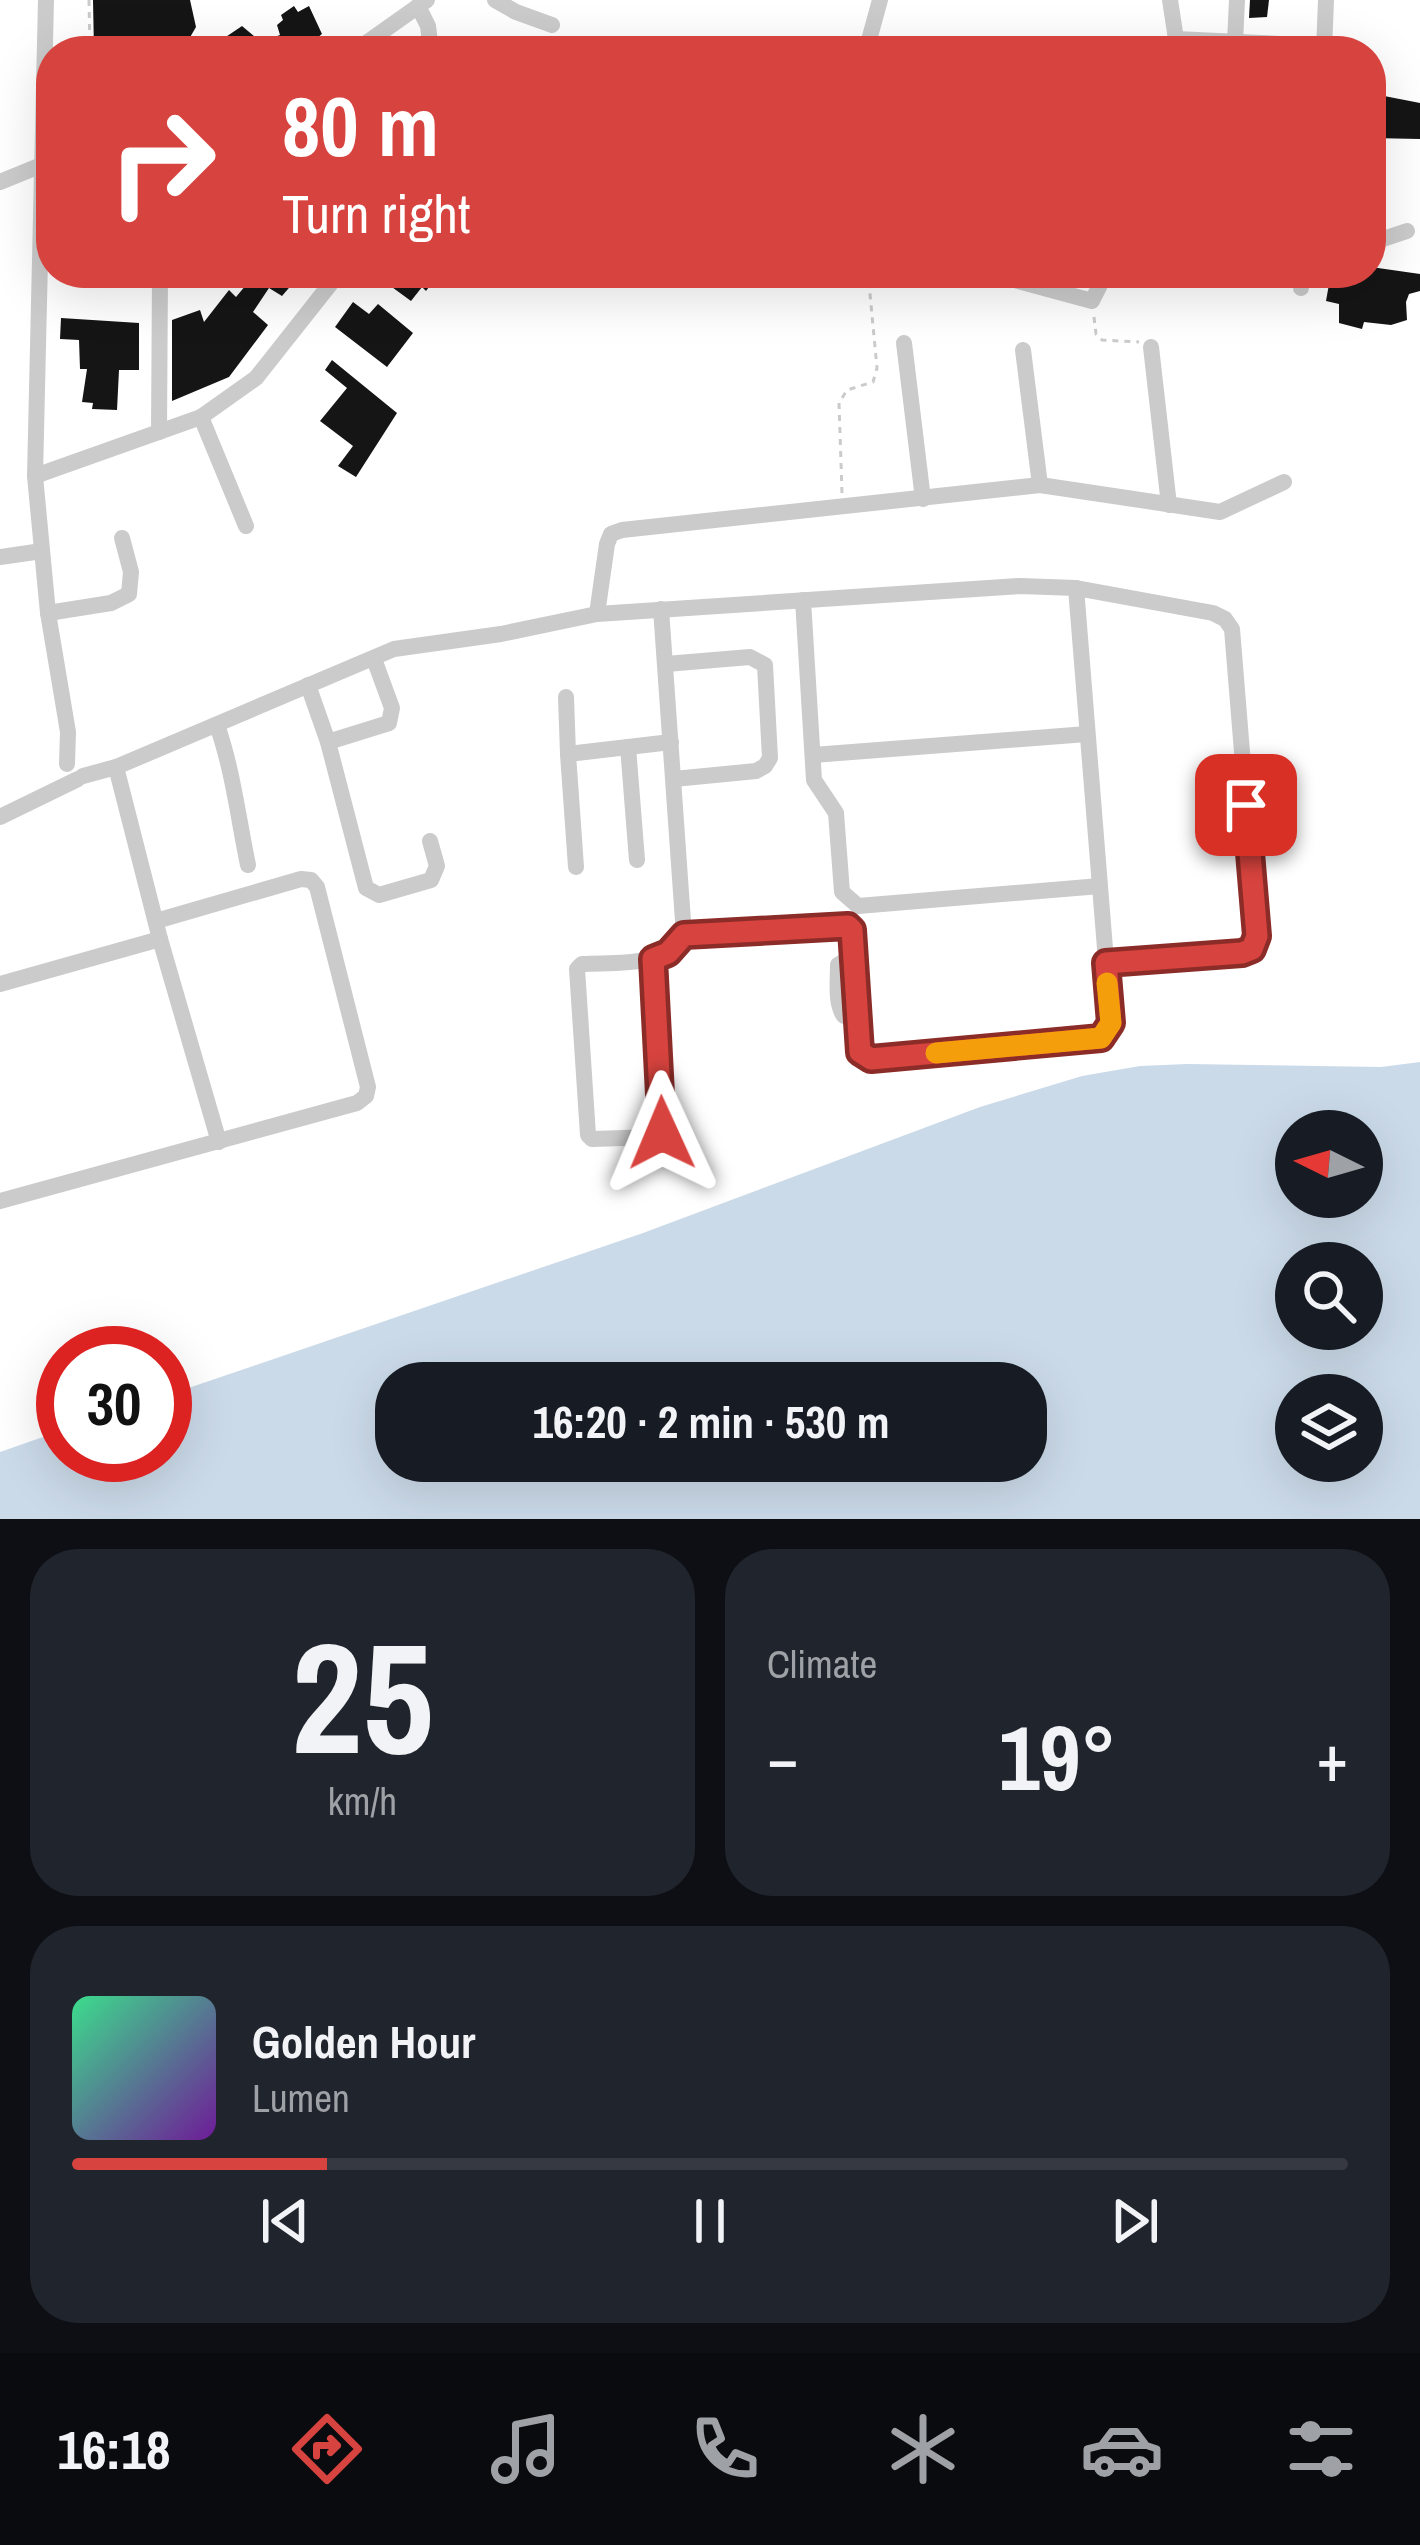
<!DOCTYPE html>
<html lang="en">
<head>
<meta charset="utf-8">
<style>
	:root { --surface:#171b24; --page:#20242c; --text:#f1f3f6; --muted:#9ea1a6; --line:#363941; --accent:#d7433e }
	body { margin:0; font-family:"Archivo Narrow",sans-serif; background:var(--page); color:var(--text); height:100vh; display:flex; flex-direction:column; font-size:45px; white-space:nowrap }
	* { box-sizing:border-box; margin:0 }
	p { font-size:39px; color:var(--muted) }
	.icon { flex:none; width:66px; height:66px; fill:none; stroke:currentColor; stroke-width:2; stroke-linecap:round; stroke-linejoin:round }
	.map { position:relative; height:1519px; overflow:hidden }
	.sheet { display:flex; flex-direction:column; gap:30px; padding:30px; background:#0d0f14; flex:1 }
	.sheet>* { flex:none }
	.top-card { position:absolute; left:36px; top:36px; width:1350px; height:252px; border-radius:48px; box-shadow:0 12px 48px #0002; background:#d7433e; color:#fff; overflow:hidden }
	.needle { width:78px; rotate:275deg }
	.fabs { position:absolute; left:1275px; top:1110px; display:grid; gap:24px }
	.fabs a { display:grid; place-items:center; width:108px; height:108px; border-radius:50%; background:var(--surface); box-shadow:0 12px 48px #0002; font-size:60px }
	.speed { position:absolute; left:36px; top:1326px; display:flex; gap:24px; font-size:60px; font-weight:700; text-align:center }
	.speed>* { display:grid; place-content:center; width:156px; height:156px; border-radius:50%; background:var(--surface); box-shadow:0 12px 48px #0002; line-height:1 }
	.speed .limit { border:18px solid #d22; background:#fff; color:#111 }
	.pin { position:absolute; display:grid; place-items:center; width:102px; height:102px; color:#fff; margin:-51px; border-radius:24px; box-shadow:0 6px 18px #0006 }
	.me { position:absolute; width:132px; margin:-66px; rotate:359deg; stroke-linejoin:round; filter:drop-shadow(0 0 9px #0008) }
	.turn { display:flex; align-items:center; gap:42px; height:252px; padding:0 48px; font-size:54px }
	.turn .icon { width:156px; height:156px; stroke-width:2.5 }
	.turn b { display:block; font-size:84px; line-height:102px }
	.big { font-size:90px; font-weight:700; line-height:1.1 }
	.sheet .tile { flex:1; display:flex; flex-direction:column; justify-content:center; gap:18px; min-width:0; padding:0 42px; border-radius:48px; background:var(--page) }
	.sheet .dial { align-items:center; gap:0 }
	.dial b { font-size:156px; line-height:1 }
	.song { display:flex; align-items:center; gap:36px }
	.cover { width:144px; height:144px; border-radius:18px; background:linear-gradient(135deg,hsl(150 70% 55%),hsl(280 70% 35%)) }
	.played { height:12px; border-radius:6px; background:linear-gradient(90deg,var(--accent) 20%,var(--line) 20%) }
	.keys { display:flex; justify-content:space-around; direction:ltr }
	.heat { display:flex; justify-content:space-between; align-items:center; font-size:66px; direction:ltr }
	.sheet .tiles { flex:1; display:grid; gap:30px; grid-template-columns:1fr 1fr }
	.tile:last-child { grid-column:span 2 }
	.trip { position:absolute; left:375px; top:1362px; width:672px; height:120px; border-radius:48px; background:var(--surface); box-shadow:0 12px 48px #0002; font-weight:700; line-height:120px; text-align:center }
	.tab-bar { display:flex; height:192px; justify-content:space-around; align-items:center; background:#090b0e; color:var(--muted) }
	.tab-bar .icon { width:84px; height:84px }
	.tab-bar .active { color:var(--accent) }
	.tab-bar b { font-size:54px; color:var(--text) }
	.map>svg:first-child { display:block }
	.water { fill:#cbdae9; fill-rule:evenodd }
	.building { fill:#151515 }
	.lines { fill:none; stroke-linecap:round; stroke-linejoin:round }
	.path { stroke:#cbcbcb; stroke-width:3; stroke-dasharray:6 6; stroke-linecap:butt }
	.minor { stroke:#cbcbcb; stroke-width:16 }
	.route-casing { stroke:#8c2c28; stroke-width:30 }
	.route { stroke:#d7433e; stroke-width:21 }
	.slow { stroke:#f59e0b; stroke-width:21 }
</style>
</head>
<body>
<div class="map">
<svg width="1420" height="1519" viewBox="0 0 1420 1519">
	<rect width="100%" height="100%" fill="#fff"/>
	<path class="water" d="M1420 1062V1519H0V1452L63 1430V1455H165V1396L643 1233 980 1107 1082 1076 1140 1066 1187 1064 1381 1067ZM1296 1131H1362V1197H1296ZM1296 1263H1362V1329H1296ZM396 1383H1026V1461H396ZM1296 1395H1362V1461H1296Z"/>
	<g class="building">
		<path d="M93 0H190L196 27 182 51H94Z"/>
		<path d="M1250 0H1269L1267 17 1249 18Z"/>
		<path d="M294 6 298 12 309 6 322 34 300 51H205L242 26 261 42 280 35 277 25 283 20 281 15Z"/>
		<path d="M1379 95 1420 103V139L1371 138V96Z"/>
		<path d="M1371 267 1420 274V291L1409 294 1406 302 1407 320 1391 325 1364 322 1362 329 1339 323V304L1326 301 1331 273H1371Z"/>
		<path d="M256 273H295L294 282 282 296 269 288 253 312 268 325 229 377 172 401V320L200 310 204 322 229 290 236 297Z"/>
		<path d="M390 273H439L426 291 422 287 411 301 385 282Z"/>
		<path d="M353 302 369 314 378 304 413 333 387 367 335 327Z"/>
		<path d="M61 318 139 323V370H119L117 410 92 409 93 403 82 402 87 369H80L79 340 60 339Z"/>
		<path d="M332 360 397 413 356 477 338 466 353 446 320 421 347 388 325 370Z"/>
	</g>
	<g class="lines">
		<g class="path">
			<path d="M89 0 90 51"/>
			<path d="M1094 317 1096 334 1102 340 1139 342"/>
			<path d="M842 493 839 403 847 390 873 382 877 368 868 273"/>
		</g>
		<g class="minor">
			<path d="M46 0 35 476 48 613 68 732 67 764"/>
			<path d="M495 0 516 12 552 25"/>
			<path d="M1170 0 1176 39"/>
			<path d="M418 6 428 26 431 51"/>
			<path d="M1235 42 1237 0"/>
			<path d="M355 51 427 0"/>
			<path d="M866 51 880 0"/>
			<path d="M1172 51 1176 39 1324 46"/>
			<path d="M1324 51 1326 0"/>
			<path d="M0 182 49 162"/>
			<path d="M1371 243 1407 231"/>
			<path d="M989 273 1092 301 1106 273"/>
			<path d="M1301 288 1302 273"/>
			<path d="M904 343 923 499"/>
			<path d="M1151 347 1169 505"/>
			<path d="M1023 350 1040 485"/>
			<path d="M201 417 246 526"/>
			<path d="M159 432 160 273"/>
			<path d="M35 476 201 417 256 378 339 273"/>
			<path d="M0 557 42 551"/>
			<path d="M803 600 814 780 836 813 842 892 858 906 1100 886"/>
			<path d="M48 613 111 603 129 594 131 572 122 538"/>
			<path d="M597 614 607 544 611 534 622 530 1040 485 1220 512 1284 482"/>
			<path d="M666 664 750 657 765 665 770 758 765 766 756 771 674 779"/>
			<path d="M308 685 328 742 366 888 379 895 431 880 437 866 430 841"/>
			<path d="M566 697 568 754"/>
			<path d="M217 725C233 771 238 817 248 865"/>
			<path d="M328 742 389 723 392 708 374 659"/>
			<path d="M628 747 637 860"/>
			<path d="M813 755 1087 734"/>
			<path d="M83 776 116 767 394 649 501 634 597 614 1020 586 1076 588 1213 613 1225 619 1232 629 1257 936 1252 949 1242 954 1106 963"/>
			<path d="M0 817 78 779"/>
			<path d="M576 867 568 754 671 742"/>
			<path d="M684 935 847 926 852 930 860 1052 871 1059 1101 1038 1111 1023 1076 588"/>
			<path d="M160 939 219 1142"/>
			<path d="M855 955 838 965C838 981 835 1004 844 1016L858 1017"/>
			<path d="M653 959 662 1133 657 1137 592 1139 588 1135 577 969 582 964C618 962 662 968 684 935L661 609"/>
			<path d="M0 984 160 939 116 767"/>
			<path d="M0 1201 357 1103 366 1096 368 1087 317 887 311 880 301 879 156 921"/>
		</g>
	</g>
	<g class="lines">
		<defs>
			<path id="route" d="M662 1133 653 959 668 953 684 935 848 926 852 930 860 1052 871 1059 1101 1038 1111 1023 1106 963 1242 953 1252 949 1257 936 1246 805"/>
		</defs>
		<use href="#route" class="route-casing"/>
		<use href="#route" class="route"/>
		<path class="slow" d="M936 1053 1101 1038 1111 1023 1107 983"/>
	</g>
</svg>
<div class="fabs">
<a><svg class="needle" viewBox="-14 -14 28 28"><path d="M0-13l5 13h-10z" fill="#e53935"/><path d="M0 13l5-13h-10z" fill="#9ea1a6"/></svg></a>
<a><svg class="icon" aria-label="search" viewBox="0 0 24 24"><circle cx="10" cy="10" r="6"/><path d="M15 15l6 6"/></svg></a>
<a><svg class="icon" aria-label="layers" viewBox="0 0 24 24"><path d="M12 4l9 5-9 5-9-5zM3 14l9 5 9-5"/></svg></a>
</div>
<div class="speed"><div class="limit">30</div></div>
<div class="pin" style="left:1246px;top:805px;background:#d93025"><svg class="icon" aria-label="arrive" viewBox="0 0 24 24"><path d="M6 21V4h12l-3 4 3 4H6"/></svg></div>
<svg class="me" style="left:662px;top:1133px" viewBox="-20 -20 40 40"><path d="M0-17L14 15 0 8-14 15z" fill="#d7433e" stroke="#fff" stroke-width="4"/></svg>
<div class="trip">16:20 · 2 min · 530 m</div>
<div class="top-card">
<div class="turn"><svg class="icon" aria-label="right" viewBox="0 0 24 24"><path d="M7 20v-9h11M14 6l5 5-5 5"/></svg><div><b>80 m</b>Turn right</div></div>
</div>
</div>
<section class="sheet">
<div class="tiles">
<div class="tile dial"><b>25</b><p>km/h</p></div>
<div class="tile"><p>Climate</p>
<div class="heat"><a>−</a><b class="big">19°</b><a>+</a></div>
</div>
<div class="tile">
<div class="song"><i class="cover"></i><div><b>Golden Hour</b><p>Lumen</p></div></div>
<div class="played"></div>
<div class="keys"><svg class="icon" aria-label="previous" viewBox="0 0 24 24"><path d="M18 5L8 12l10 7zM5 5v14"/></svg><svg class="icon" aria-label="pause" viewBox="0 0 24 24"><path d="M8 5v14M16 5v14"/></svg><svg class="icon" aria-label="next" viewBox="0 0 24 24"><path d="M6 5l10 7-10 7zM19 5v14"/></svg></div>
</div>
</div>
</section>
<nav class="tab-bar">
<b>16:18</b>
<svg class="icon active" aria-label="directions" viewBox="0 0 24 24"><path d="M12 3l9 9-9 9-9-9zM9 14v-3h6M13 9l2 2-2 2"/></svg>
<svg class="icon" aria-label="music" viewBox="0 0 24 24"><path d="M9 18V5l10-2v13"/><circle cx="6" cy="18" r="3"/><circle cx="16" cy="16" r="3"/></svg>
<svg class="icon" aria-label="phone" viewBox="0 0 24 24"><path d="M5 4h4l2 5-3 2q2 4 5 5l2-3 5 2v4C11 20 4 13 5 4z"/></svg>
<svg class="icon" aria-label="climate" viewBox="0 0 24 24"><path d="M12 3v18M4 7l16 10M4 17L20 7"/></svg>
<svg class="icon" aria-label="car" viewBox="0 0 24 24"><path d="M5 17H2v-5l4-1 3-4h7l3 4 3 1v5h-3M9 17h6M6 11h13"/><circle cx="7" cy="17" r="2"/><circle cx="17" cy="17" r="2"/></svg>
<svg class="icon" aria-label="filters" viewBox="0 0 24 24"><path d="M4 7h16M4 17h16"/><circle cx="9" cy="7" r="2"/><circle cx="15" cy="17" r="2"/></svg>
</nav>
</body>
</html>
